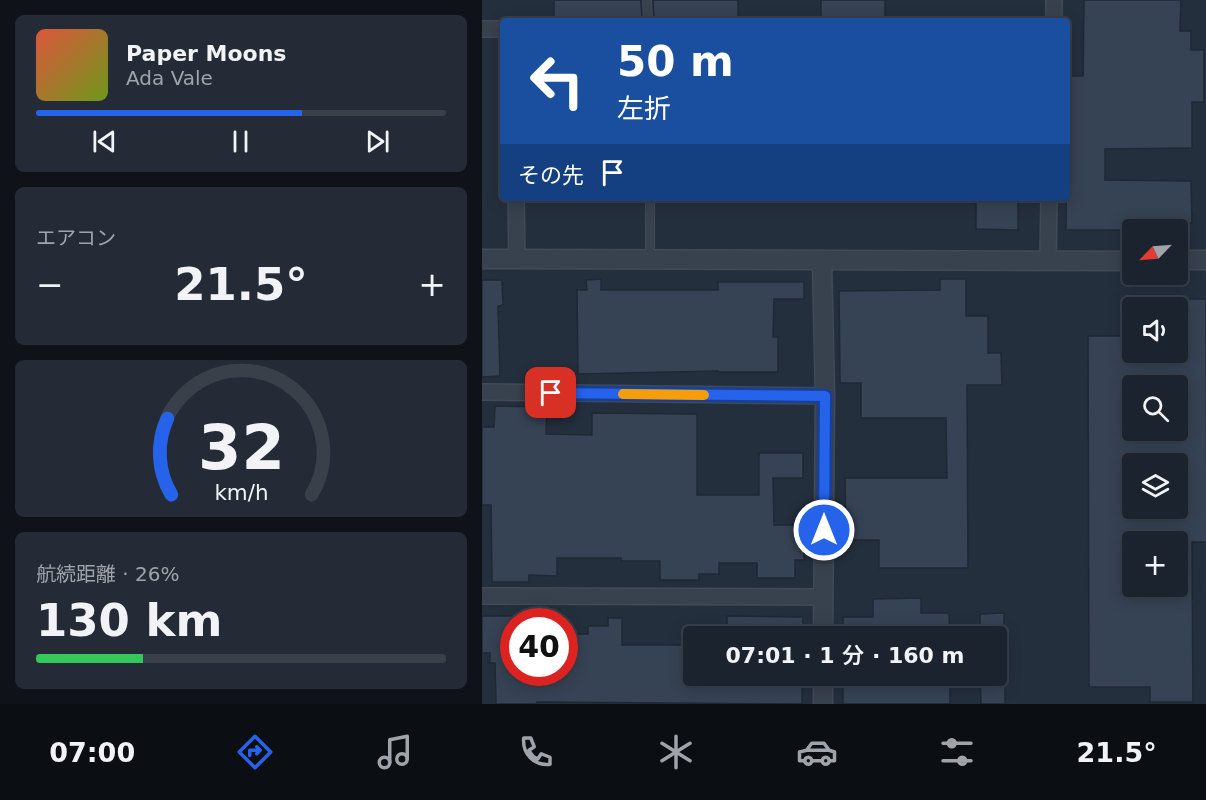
<!DOCTYPE html>
<html lang="ja">
<head>
<meta charset="utf-8">
<style>
	:root { --surface:#1b232e; --page:#242b36; --text:#f1f3f6; --muted:#a0a4aa; --line:#39404a; --accent:#2563eb }
	body { margin:0; font-family:"DejaVu Sans","Noto Sans JP",sans-serif; background:var(--page); color:var(--text); height:100vh; display:flex; flex-direction:column; font-size:22px; white-space:nowrap }
	* { box-sizing:border-box; margin:0 }
	p { font-size:20px; color:var(--muted) }
	.icon { flex:none; width:33px; height:33px; fill:none; stroke:currentColor; stroke-width:2; stroke-linecap:round; stroke-linejoin:round }
	.map { position:relative; flex:1; overflow:hidden }
	.details { display:flex; flex-direction:column; gap:15px; padding:15px; background:#0f1319; width:482px }
	.details>* { flex:none }
	.top-card { position:absolute; left:18px; top:18px; width:570px; height:183px; border-radius:6px; box-shadow:0 3px 15px #0003,0 0 0 2px var(--line); background:#1a4fa0; color:#fff; overflow:hidden }
	.needle { width:39px; rotate:245deg }
	.controls { position:absolute; left:640px; top:219px; display:grid; gap:12px }
	.controls a { display:grid; place-items:center; width:66px; height:66px; border-radius:6px; background:var(--surface); box-shadow:0 3px 15px #0003,0 0 0 2px var(--line); font-size:30px }
	.speed { position:absolute; left:18px; top:608px; display:flex; gap:12px; font-size:30px; font-weight:700; text-align:center }
	.speed>* { display:grid; place-content:center; width:78px; height:78px; border-radius:50%; background:var(--surface); box-shadow:0 3px 15px #0003,0 0 0 2px var(--line); line-height:1 }
	.speed .limit { border:9px solid #d22; background:#fff; color:#111 }
	.pin { position:absolute; display:grid; place-items:center; width:51px; height:51px; color:#fff; margin:-26px; border-radius:12px; box-shadow:0 3px 9px #0006 }
	.me { position:absolute; width:66px; margin:-33px; rotate:0deg; stroke-linejoin:round; filter:drop-shadow(0 0 4px #0008) }
	.turn { display:flex; align-items:center; gap:21px; height:126px; padding:0 18px; font-size:27px }
	.turn .icon { width:78px; height:78px; stroke-width:2.5 }
	.turn b { display:block; font-size:42px; line-height:51px }
	.then { display:flex; align-items:center; height:57px; padding:0 18px; background:#0003; gap:12px; font-size:22px }
	.big { font-size:45px; font-weight:600; line-height:1.1 }
	.details .tile { flex:1; display:flex; flex-direction:column; justify-content:center; gap:9px; min-width:0; padding:0 21px; border-radius:9px; background:var(--page) }
	.details .dial { align-items:center; gap:0 }
	.dial svg { height:156px; overflow:visible; fill:none; stroke:var(--line); stroke-width:7; stroke-linecap:round; text-anchor:middle }
	.dial text { fill:var(--text); stroke:none }
	.song { display:flex; align-items:center; gap:18px }
	.cover { width:72px; height:72px; border-radius:9px; background:linear-gradient(135deg,hsl(10 70% 55%),hsl(80 70% 35%)) }
	.played { height:6px; border-radius:3px; background:linear-gradient(90deg,var(--accent) 65%,var(--line) 65%) }
	.keys { display:flex; justify-content:space-around; direction:ltr }
	.heat { display:flex; justify-content:space-between; align-items:center; font-size:33px; direction:ltr }
	.charge { height:9px; border-radius:4px; background:linear-gradient(90deg,#34c759 26%,var(--line) 0) }
	.trip { position:absolute; left:201px; top:626px; width:324px; height:60px; border-radius:6px; background:var(--surface); box-shadow:0 3px 15px #0003,0 0 0 2px var(--line); font-weight:600; line-height:60px; text-align:center }
	.tabs { display:flex; height:96px; justify-content:space-around; align-items:center; background:#0b0e12; color:var(--muted) }
	.tabs .icon { width:42px; height:42px }
	.tabs .current { color:var(--accent) }
	.tabs b { font-size:27px; color:var(--text) }
	main { display:flex; flex:1; min-height:0 }
	.map>svg:first-child { display:block }
	.building { fill:#364354; stroke:#1f2835; stroke-width:1.5; fill-rule:evenodd }
	.lines { fill:none; stroke-linecap:round; stroke-linejoin:round }
	.service-casing { stroke:#414a57; stroke-width:10 }
	.minor-casing { stroke:#414a57; stroke-width:18 }
	.tertiary-casing { stroke:#414a57; stroke-width:21 }
	.service { stroke:#38414e; stroke-width:8 }
	.minor { stroke:#38414e; stroke-width:15 }
	.tertiary { stroke:#38414e; stroke-width:18 }
	.route-casing { stroke:#184099; stroke-width:15 }
	.route { stroke:#2563eb; stroke-width:10 }
	.slow { stroke:#f59e0b; stroke-width:10 }
</style>
</head>
<body>
<main>
<section class="details">
<div class="tile">
<div class="song"><i class="cover"></i><div><b>Paper Moons</b><p>Ada Vale</p></div></div>
<div class="played"></div>
<div class="keys"><svg class="icon" aria-label="previous" viewBox="0 0 24 24"><path d="M18 5L8 12l10 7zM5 5v14"/></svg><svg class="icon" aria-label="pause" viewBox="0 0 24 24"><path d="M8 5v14M16 5v14"/></svg><svg class="icon" aria-label="next" viewBox="0 0 24 24"><path d="M6 5l10 7-10 7zM19 5v14"/></svg></div>
</div>
<div class="tile"><p>エアコン</p>
<div class="heat"><a>−</a><b class="big">21.5°</b><a>+</a></div>
</div>
<div class="tile dial"><svg viewBox="0 0 100 80">
<path d="M14 69A42 42 0 1 1 86 69"/>
<path d="M14 69A42 42 0 0 1 12 30" stroke="#2563eb"/>
<text x="50" y="56" font-size="32" font-weight="700">32</text>
<text x="50" y="72" font-size="11">km/h</text>
</svg></div>
<div class="tile"><p>航続距離 · 26%</p><b class="big">130 km</b><div class="charge"></div></div>
</section>
<div class="map">
<svg width="725" height="704" viewBox="0 0 725 704">
	<rect width="100%" height="100%" fill="#242f3e"/>
	<g class="building">
		<path d="M72 0H159L160 21H72Z"/>
		<path d="M171 0H256V21H172Z"/>
		<rect x="339" y="0" width="64" height="21"/>
		<path d="M602 0H699L698 31H709V50H722V102H710V148L623 149V180L709 181 710 223H682V230H584L585 76H601Z"/>
		<path d="M494 198H536V230L494 229Z"/>
		<path d="M119 279V290H236V282H322V299H292L291 337H296V372H236V371L96 374 95 290H105L104 280Z"/>
		<path d="M458 279H484V316H506V353H519L520 385H485L486 568H397V540H364L363 478H465L464 418H379V383H358L357 291 458 290Z"/>
		<path d="M0 280H20L21 305 16 306 18 376 0 377Z"/>
		<path d="M696 299H724L725 542H710L711 702H668V687H607L606 336H651V352H696ZM651 386H696V430H651ZM651 464H696V508H651ZM651 542H696V586H651Z"/>
		<path d="M13 406 65 407 64 434 110 435V413L215 414V495H277V453H321V478H291L292 525H322V560H313V578H275V563H237V574H217V580H178V561H139V558H75V576L47 575V582H10L9 505H0V427H12Z"/>
		<path d="M439 598V613H467L468 636H361V617H391V599Z"/>
		<path d="M522 613V636H498V614Z"/>
		<path d="M0 616H32V672H82V634H106V626H126V618H140V645H212V675H320V704L55 702V704H14L13 663H8V653H0Z"/>
		<path d="M245 616 321 617V636H245Z"/>
		<rect x="361" y="675" width="107" height="29"/>
		<path d="M498 675H523V704H499Z"/>
	</g>
	<g class="lines">
		<defs>
			<g id="service">
				<path d="M165 0 166 21"/>
				<path d="M168 198V259"/>
			</g>
			<g id="minor">
				<path d="M572 21V0"/>
				<path d="M0 29H21"/>
				<path d="M34 198 35 259"/>
				<path d="M566 261 567 198"/>
				<path d="M0 392 343 396"/>
				<path d="M0 596 342 597"/>
			</g>
			<g id="tertiary">
				<path d="M0 259 651 261"/>
				<path d="M696 260H725"/>
				<path d="M340 261 343 396 341 636"/>
				<path d="M341 704V675"/>
			</g>
		</defs>
		<use href="#service" class="service-casing"/>
		<use href="#minor" class="minor-casing"/>
		<use href="#tertiary" class="tertiary-casing"/>
		<use href="#service" class="service"/>
		<use href="#minor" class="minor"/>
		<use href="#tertiary" class="tertiary"/>
	</g>
	<g class="lines">
		<defs>
			<path id="route" d="M69 393 343 396 342 530"/>
		</defs>
		<use href="#route" class="route-casing"/>
		<use href="#route" class="route"/>
		<path class="slow" d="M141 394 222 395"/>
	</g>
</svg>
<div class="controls">
<a><svg class="needle" viewBox="-14 -14 28 28"><path d="M0-13l5 13h-10z" fill="#e53935"/><path d="M0 13l5-13h-10z" fill="#a0a4aa"/></svg></a>
<a><svg class="icon" aria-label="sound" viewBox="0 0 24 24"><path d="M4 9h4l5-4v14l-5-4H4zM17 9q2 3 0 6"/></svg></a>
<a><svg class="icon" aria-label="search" viewBox="0 0 24 24"><circle cx="10" cy="10" r="6"/><path d="M15 15l6 6"/></svg></a>
<a><svg class="icon" aria-label="layers" viewBox="0 0 24 24"><path d="M12 4l9 5-9 5-9-5zM3 14l9 5 9-5"/></svg></a>
<a>+</a>
</div>
<div class="speed"><div class="limit">40</div></div>
<div class="pin" style="left:69px;top:393px;background:#d93025"><svg class="icon" aria-label="arrive" viewBox="0 0 24 24"><path d="M6 21V4h12l-3 4 3 4H6"/></svg></div>
<svg class="me" style="left:342px;top:530px" viewBox="-20 -20 40 40"><circle r="17" fill="#2563eb" stroke="#fff" stroke-width="3"/><path d="M0-11L8 9 0 5-8 9z" fill="#fff"/></svg>
<div class="trip">07:01 · 1 分 · 160 m</div>
<div class="top-card">
<div class="turn"><svg class="icon" aria-label="left" viewBox="0 0 24 24"><path d="M17 20v-9H6M10 6l-5 5 5 5"/></svg><div><b>50 m</b>左折</div></div>
<div class="then">その先<svg class="icon" aria-label="arrive" viewBox="0 0 24 24"><path d="M6 21V4h12l-3 4 3 4H6"/></svg></div>
</div>
</div>
</main>
<nav class="tabs">
<b>07:00</b>
<svg class="icon current" aria-label="directions" viewBox="0 0 24 24"><path d="M12 3l9 9-9 9-9-9zM9 14v-3h6M13 9l2 2-2 2"/></svg>
<svg class="icon" aria-label="music" viewBox="0 0 24 24"><path d="M9 18V5l10-2v13"/><circle cx="6" cy="18" r="3"/><circle cx="16" cy="16" r="3"/></svg>
<svg class="icon" aria-label="phone" viewBox="0 0 24 24"><path d="M5 4h4l2 5-3 2q2 4 5 5l2-3 5 2v4C11 20 4 13 5 4z"/></svg>
<svg class="icon" aria-label="climate" viewBox="0 0 24 24"><path d="M12 3v18M4 7l16 10M4 17L20 7"/></svg>
<svg class="icon" aria-label="car" viewBox="0 0 24 24"><path d="M5 17H2v-5l4-1 3-4h7l3 4 3 1v5h-3M9 17h6M6 11h13"/><circle cx="7" cy="17" r="2"/><circle cx="17" cy="17" r="2"/></svg>
<svg class="icon" aria-label="filters" viewBox="0 0 24 24"><path d="M4 7h16M4 17h16"/><circle cx="9" cy="7" r="2"/><circle cx="15" cy="17" r="2"/></svg>
<b>21.5°</b>
</nav>
</body>
</html>
